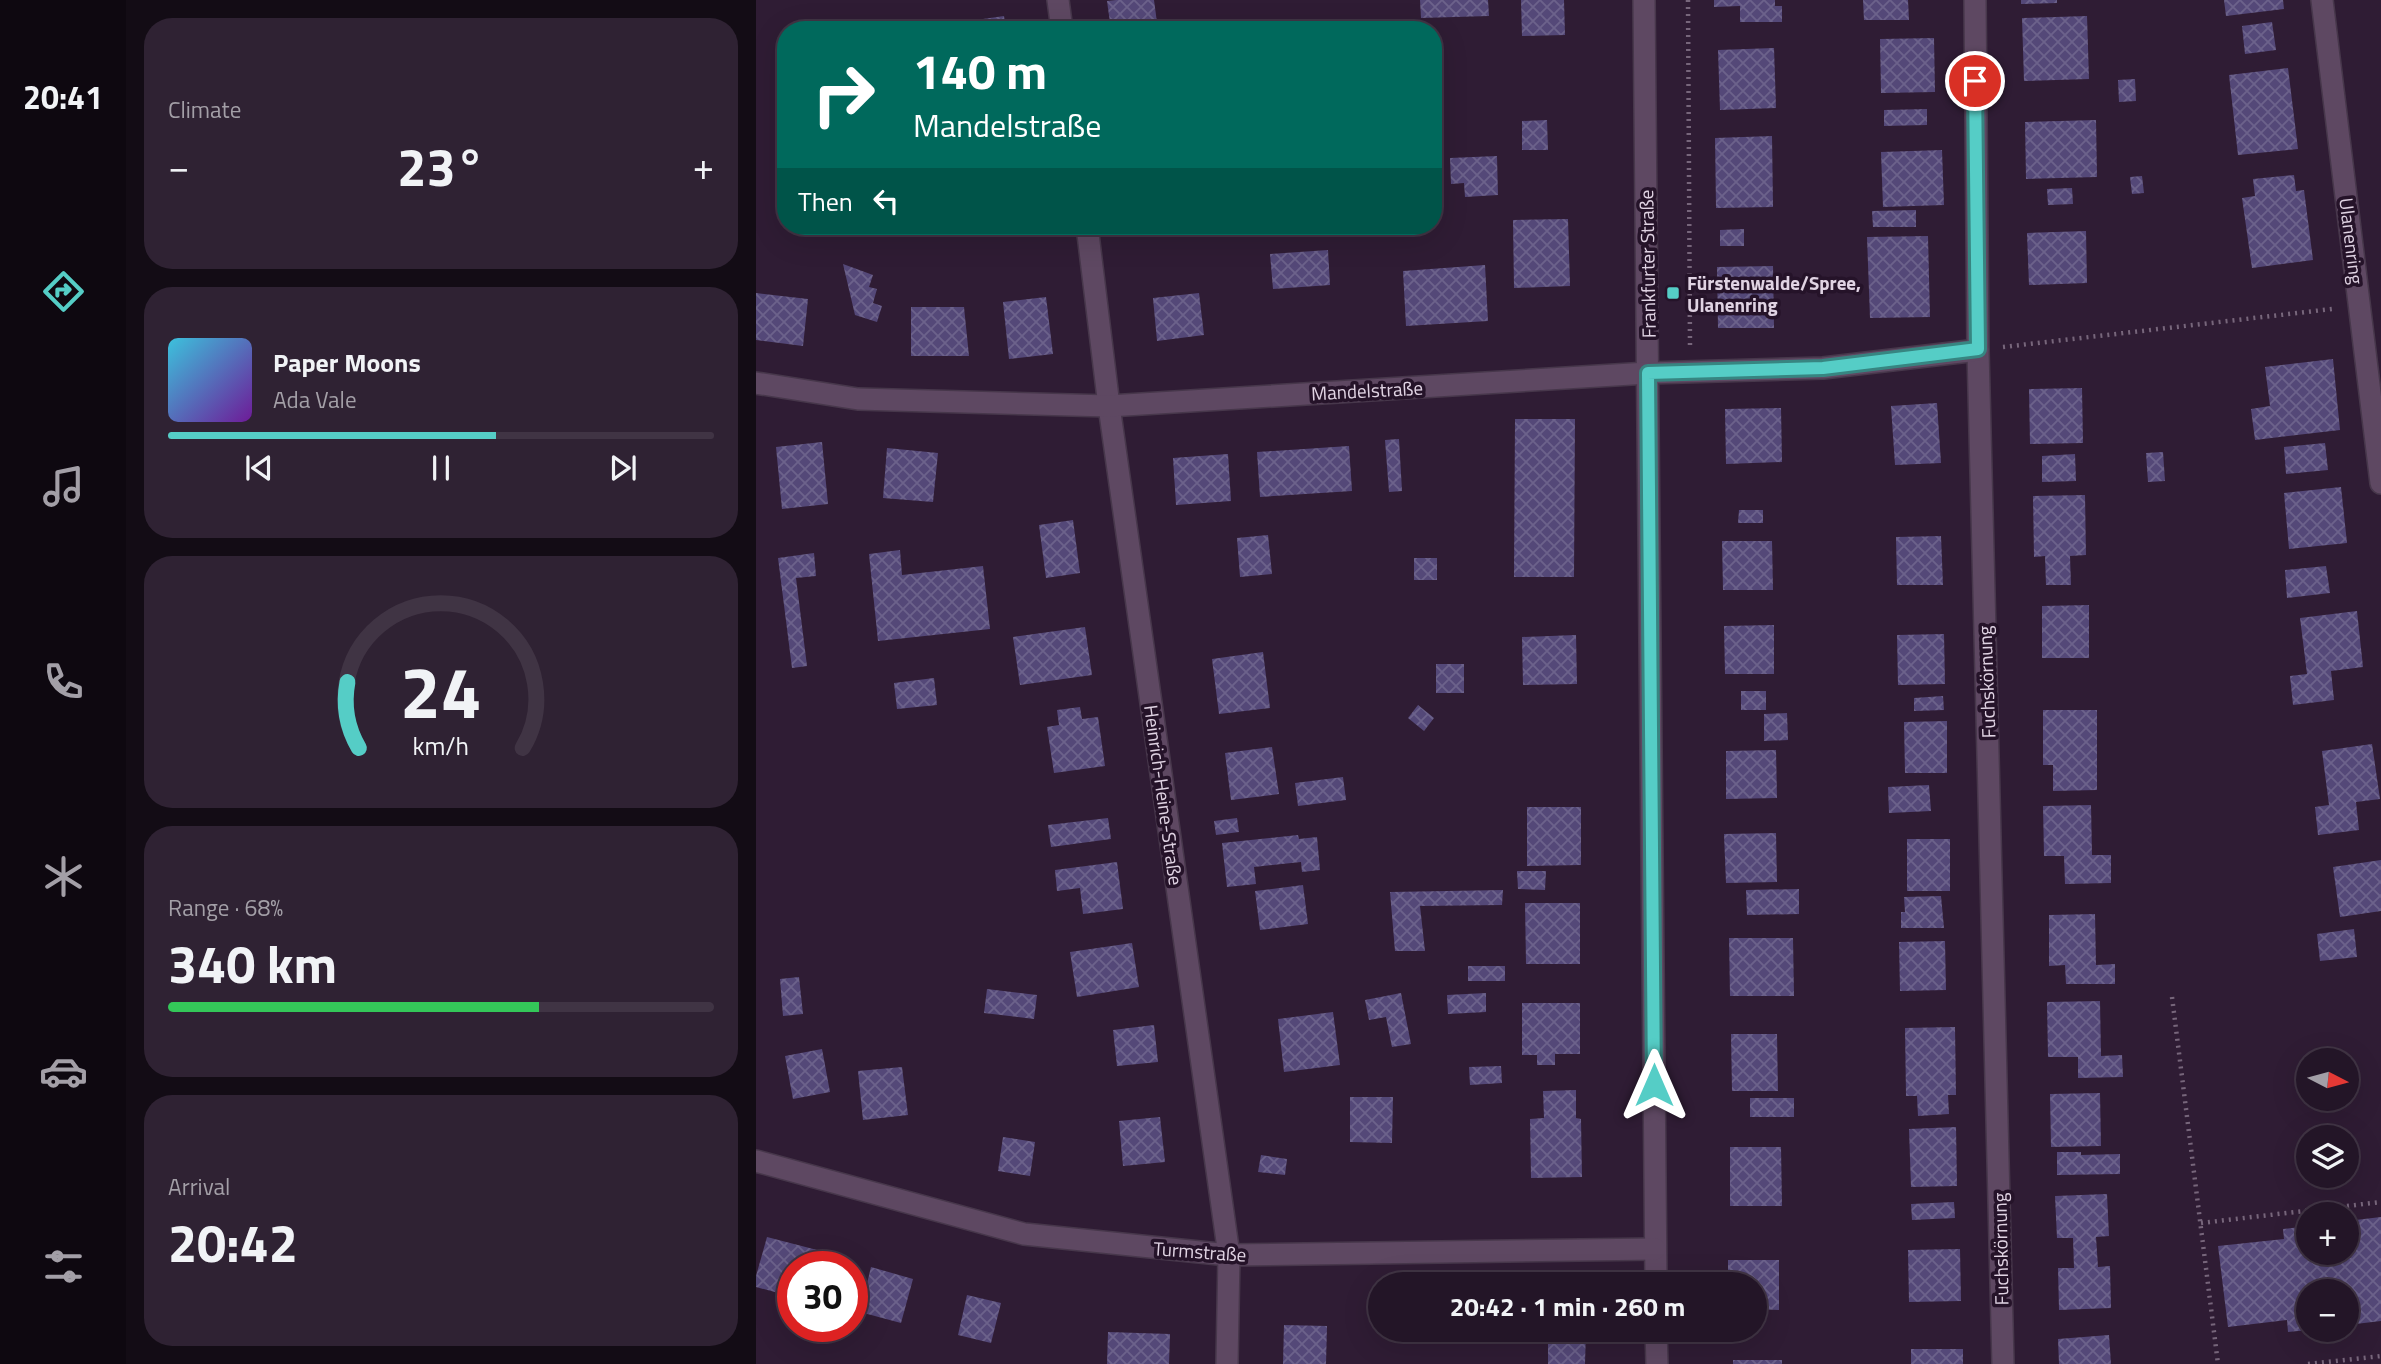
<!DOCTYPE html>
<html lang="en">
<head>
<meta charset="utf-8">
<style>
	:root { --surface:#231527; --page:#2f2233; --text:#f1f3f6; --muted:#a39fa7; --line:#403444; --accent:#55cdc6 }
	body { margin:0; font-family:"Titillium Web",sans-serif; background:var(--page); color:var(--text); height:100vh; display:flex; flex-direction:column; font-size:26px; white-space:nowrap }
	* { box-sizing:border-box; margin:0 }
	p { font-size:23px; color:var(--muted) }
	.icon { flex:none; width:38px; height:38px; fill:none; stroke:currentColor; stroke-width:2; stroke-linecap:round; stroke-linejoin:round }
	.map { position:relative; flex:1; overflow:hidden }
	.side { display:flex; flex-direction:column; gap:18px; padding:18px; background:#130c15; width:630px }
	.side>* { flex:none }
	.hud { position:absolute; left:21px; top:21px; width:665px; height:214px; border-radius:28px; box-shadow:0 7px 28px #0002,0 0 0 2px var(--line); background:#00695c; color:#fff; overflow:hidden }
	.needle { width:46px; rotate:96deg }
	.tools { position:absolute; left:1540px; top:1048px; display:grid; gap:14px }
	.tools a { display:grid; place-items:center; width:63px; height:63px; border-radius:50%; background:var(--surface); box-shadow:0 7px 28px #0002,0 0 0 2px var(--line); font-size:35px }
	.speed { position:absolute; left:21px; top:1251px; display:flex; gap:14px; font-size:35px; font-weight:700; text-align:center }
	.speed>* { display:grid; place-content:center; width:91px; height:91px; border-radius:50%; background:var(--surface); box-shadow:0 7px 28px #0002,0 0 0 2px var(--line); line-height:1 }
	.speed .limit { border:10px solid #d22; background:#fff; color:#111 }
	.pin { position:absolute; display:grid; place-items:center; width:60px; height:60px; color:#fff; margin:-30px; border:4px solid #fff; border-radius:50%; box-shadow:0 2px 7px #0007 }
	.me { position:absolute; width:77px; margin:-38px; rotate:0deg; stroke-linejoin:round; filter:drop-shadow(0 0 5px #0008) }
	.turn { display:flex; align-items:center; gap:24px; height:147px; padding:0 21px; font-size:32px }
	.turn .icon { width:91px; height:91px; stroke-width:2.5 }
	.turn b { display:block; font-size:49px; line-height:60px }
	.then { display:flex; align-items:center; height:66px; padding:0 21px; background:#0003; gap:14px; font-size:26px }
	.big { font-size:52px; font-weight:700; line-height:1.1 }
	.side .card { flex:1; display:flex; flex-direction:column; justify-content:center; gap:10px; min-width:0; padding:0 24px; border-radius:28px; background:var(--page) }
	.side .dial { align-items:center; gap:0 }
	.dial svg { height:182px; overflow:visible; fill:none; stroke:var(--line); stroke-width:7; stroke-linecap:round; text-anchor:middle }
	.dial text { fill:var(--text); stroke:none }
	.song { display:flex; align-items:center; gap:21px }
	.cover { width:84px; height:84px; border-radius:10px; background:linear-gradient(135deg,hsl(190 70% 55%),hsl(280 70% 35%)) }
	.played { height:7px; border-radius:4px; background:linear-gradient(90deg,var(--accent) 60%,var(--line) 60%) }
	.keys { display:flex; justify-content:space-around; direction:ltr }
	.heat { display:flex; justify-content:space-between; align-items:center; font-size:38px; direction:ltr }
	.charge { height:10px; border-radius:5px; background:linear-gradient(90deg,#34c759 68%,var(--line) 0) }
	.trip { position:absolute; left:612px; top:1272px; width:399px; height:70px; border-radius:35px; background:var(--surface); box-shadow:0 7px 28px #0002,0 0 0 2px var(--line); font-weight:700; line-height:70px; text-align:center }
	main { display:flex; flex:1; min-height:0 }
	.tabs { display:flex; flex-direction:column; width:126px; justify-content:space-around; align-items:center; background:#0e0810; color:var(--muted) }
	.tabs .icon { width:49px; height:49px }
	.tabs .on { color:var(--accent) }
	.tabs b { font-size:32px; color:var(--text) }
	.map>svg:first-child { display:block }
	.building { fill:url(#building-cross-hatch) }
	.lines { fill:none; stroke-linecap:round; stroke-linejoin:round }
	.minor-casing { stroke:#47374b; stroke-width:24 }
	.path { stroke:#77667b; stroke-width:4.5; stroke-dasharray:2 5; stroke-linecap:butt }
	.minor { stroke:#5e4862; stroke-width:21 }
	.route-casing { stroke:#378581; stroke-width:18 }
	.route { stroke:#55cdc6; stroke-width:12 }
	.poi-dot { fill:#55cdc6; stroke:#251329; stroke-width:2.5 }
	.labels { text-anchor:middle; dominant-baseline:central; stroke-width:7; stroke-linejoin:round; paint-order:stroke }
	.street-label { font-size:19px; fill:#e0d3e3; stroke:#251329 }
	.poi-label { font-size:19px; font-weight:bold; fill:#e0d3e3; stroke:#251329; text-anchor:start }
</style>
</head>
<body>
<main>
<nav class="tabs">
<b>20:41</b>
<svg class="icon on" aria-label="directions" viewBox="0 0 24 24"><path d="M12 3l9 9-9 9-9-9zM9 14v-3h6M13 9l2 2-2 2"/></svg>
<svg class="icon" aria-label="music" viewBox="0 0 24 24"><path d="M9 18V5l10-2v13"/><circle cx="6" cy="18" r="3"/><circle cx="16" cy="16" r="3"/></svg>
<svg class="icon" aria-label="phone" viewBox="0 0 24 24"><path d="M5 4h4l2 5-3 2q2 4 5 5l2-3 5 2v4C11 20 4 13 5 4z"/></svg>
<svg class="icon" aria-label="climate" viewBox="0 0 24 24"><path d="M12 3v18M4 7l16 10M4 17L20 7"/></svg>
<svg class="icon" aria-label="car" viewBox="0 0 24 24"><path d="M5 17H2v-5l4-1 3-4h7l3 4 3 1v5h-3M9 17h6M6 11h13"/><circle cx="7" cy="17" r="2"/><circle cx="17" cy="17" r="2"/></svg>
<svg class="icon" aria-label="filters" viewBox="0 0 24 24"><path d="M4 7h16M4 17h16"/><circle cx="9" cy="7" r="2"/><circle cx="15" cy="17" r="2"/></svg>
</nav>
<section class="side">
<div class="card"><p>Climate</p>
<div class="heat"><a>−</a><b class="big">23°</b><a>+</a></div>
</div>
<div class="card">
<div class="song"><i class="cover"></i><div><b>Paper Moons</b><p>Ada Vale</p></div></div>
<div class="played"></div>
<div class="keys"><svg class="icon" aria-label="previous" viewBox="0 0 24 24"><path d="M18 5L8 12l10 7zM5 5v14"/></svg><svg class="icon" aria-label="pause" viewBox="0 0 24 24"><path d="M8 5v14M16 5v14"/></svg><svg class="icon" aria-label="next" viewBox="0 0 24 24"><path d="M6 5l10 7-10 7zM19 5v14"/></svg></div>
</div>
<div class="card dial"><svg viewBox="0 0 100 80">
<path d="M14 69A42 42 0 1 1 86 69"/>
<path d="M14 69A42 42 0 0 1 9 40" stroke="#55cdc6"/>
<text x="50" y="56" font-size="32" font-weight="700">24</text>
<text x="50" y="72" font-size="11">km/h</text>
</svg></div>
<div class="card"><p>Range · 68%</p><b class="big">340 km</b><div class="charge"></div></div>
<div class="card"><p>Arrival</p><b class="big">20:42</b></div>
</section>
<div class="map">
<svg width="1625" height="1364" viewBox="0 0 1625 1364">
	<defs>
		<pattern id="building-cross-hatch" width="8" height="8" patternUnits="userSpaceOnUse" patternTransform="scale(1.75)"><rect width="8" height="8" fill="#544878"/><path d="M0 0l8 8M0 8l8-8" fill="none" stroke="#6c628b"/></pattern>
	</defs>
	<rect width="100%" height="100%" fill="#2f1c34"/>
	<g class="building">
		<path d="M360 0H398L402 30H355L351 1Z"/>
		<path d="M664 0H732L733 16 665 18Z"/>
		<path d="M765 0H808L809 35 766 36Z"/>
		<path d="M958 0H1019V6H1026V22H984V6L958 7Z"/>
		<path d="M1107 0H1152L1153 20H1108Z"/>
		<path d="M1265 0H1301V3L1265 4Z"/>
		<path d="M1468 0H1527L1528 9 1470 16Z"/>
		<path d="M248 16 250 30H200L199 23Z"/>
		<path d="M1331 16 1333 79 1268 81 1266 18Z"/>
		<path d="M1516 22 1520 50 1489 54 1486 26Z"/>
		<path d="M1178 38 1179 92 1125 93 1124 39Z"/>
		<path d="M1018 48 1020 108 964 110 962 50Z"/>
		<path d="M1532 68 1542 149 1482 155 1473 75Z"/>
		<path d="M1379 79 1380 101 1363 102 1362 80Z"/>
		<path d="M1171 109V125L1128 126V110Z"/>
		<path d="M791 120 792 150H766V121Z"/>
		<path d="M1340 120 1341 177 1270 179 1269 122Z"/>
		<path d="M1016 136 1017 207 960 208 959 138Z"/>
		<path d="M1186 150 1188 205 1127 207 1125 152Z"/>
		<path d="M741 156 742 195 709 197 708 183 695 184 694 158Z"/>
		<path d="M1538 175 1540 191 1548 190 1557 260 1496 268 1486 198 1499 196 1497 179Z"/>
		<path d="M1386 176 1388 193 1376 194 1374 177Z"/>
		<path d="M1316 188 1317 204 1292 205 1291 189Z"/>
		<path d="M1160 210V227H1117L1116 211Z"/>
		<path d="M812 219 814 286 758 288 757 220Z"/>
		<path d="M988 229V246H964V230Z"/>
		<path d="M1330 231 1331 283 1273 285 1271 233Z"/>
		<path d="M1172 236 1174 317 1114 318 1111 237Z"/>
		<path d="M572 250 574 285 517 289 514 254Z"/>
		<path d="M87 264 117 275 113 287 121 289 117 303 126 306 121 322 99 315Z"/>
		<path d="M729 265 732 321 650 326 647 271Z"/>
		<path d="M1017 266 1018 328H962L961 267Z"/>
		<path d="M0 293 52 299 47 346 0 340Z"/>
		<path d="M443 293 448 335 401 341 397 298Z"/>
		<path d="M290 297 297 354 253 359 247 302Z"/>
		<path d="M155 307H208L213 356H155Z"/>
		<path d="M1577 359 1584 430 1499 440 1495 409 1514 406 1509 367Z"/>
		<path d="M1326 388 1327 443 1274 444 1273 389Z"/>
		<path d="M1181 403 1185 463 1139 465 1135 406Z"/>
		<path d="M1025 408 1026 462 970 464 969 409Z"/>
		<path d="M759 419H819L818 577H758Z"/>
		<path d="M643 439 646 491 633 492 629 440Z"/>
		<path d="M66 442 72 504 26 509 20 447Z"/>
		<path d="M1569 443 1572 470 1530 474 1528 447Z"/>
		<path d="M593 446 596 491 504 497 501 452Z"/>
		<path d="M131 448 182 453 177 502 127 498Z"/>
		<path d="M1407 452 1409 481 1392 482 1390 453Z"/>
		<path d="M472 454 475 501 420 505 417 458Z"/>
		<path d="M1319 454 1320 481 1286 482V456Z"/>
		<path d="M1585 487 1591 543 1533 549 1528 493Z"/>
		<path d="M1329 495 1330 555 1314 556 1315 585H1290L1289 556 1278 557 1277 496Z"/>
		<path d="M983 510H1007V523H982Z"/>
		<path d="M317 520 324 573 290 578 283 525Z"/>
		<path d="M512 535 516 574 484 577 481 538Z"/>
		<path d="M1185 536 1187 585H1141L1140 537Z"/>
		<path d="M966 541H1016L1017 590H967Z"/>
		<path d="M144 550 146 575 227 566 234 629 122 641 113 554Z"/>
		<path d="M58 553 60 576 40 578 51 666 36 668 22 558Z"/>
		<rect x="658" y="558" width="23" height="22"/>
		<path d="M1570 566 1574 593 1531 598 1529 570Z"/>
		<path d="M1333 605V658H1286V606Z"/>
		<path d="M1601 611 1607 667 1575 671 1578 700 1537 705 1534 676 1551 674 1544 618Z"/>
		<path d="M1018 625V674H969L968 626Z"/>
		<path d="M329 627 336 675 264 685 257 637Z"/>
		<path d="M1188 634 1189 684 1142 685 1141 635Z"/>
		<path d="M820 635 821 684 767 685 766 637Z"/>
		<path d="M507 652 514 708 463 714 456 659Z"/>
		<rect x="680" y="664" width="28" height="29"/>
		<path d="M178 678 181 705 141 709 138 683Z"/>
		<rect x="985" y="691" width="25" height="19"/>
		<path d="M1187 696 1188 710 1158 711V698Z"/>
		<path d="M662 705 678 718 668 731 652 718Z"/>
		<path d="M324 707 326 719 342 717 349 766 298 773 291 727 303 725 301 710Z"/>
		<path d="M1287 710H1341V790L1297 791V765H1287Z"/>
		<path d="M1031 713 1032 740 1008 741V714Z"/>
		<path d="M1191 721V773H1149L1148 722Z"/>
		<path d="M1616 744 1624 799 1600 802 1603 830 1562 835 1559 807 1573 805 1566 751Z"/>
		<path d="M516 747 523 794 475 800 469 753Z"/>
		<path d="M1020 750 1021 798 970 799V751Z"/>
		<path d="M587 777 590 800 542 806 539 783Z"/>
		<path d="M1173 785 1175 811 1133 813 1132 787Z"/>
		<path d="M1335 805 1336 855H1355V883L1309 884 1308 856H1288L1287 806Z"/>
		<path d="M771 807H825V865L771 866Z"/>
		<path d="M352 818 355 839 295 847 292 825Z"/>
		<path d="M481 818 483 832 460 835 458 821Z"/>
		<path d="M1020 833 1021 882 970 883 968 834Z"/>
		<path d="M542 835 543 839 561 837 564 870 546 872 545 862 498 867 500 884 471 887 466 843Z"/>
		<rect x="1151" y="839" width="43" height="52"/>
		<path d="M1625 860V911L1584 917 1577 867Z"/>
		<path d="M361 862 367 909 327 914 324 888 301 891 299 870Z"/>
		<path d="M761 871H790L789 890 762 889Z"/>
		<path d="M547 885 552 924 504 930 499 891Z"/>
		<path d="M1043 889V914L991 915 990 890Z"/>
		<path d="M747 890 746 905 664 906 669 951H639L634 892Z"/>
		<path d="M1185 896 1188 928H1145V912H1149L1148 897Z"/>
		<path d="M769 903H824V964H770Z"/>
		<path d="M1339 914 1340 965 1359 964V984H1310L1309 965 1293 966V915Z"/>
		<path d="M1598 929 1601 957 1564 961 1561 934Z"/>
		<path d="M973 938H1037L1038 996H974Z"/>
		<path d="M1189 941 1190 990 1144 991 1143 942Z"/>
		<path d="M376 943 383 987 321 997 314 952Z"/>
		<rect x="712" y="966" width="37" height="15"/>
		<path d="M43 977 47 1014 27 1016 24 979Z"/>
		<path d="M231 989 281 995 278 1019 228 1013Z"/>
		<path d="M645 993 655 1044 636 1047 630 1017 613 1020 609 1000Z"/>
		<path d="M730 993V1012L692 1014 691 995Z"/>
		<path d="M1344 1001 1345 1056 1366 1055 1367 1077 1322 1078V1057H1292L1291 1002Z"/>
		<path d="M766 1003H824V1054H799V1065H781V1055H766Z"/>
		<path d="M577 1012 584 1065 528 1072 522 1019Z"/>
		<path d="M398 1025 402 1062 361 1066 357 1030Z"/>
		<path d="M1199 1027 1200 1095H1192L1193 1114 1162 1116 1161 1096H1150L1149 1028Z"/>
		<path d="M975 1034H1021L1022 1091H976Z"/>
		<path d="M66 1049 74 1092 37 1099 29 1056Z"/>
		<path d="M745 1066 746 1083 714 1085 713 1067Z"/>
		<path d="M146 1067 152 1115 107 1120 102 1071Z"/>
		<path d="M820 1090V1118L825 1119 826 1177 775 1178 774 1119 788 1118 787 1091Z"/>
		<path d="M1344 1093 1345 1146 1295 1147 1294 1094Z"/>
		<path d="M594 1097H637L636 1143 594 1142Z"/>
		<rect x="994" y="1098" width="44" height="19"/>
		<path d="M404 1117 409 1162 367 1166 363 1121Z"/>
		<path d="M1200 1127 1201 1186 1155 1187 1153 1129Z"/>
		<path d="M247 1137 279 1142 274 1176 242 1171Z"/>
		<path d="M974 1147H1025L1026 1206H974Z"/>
		<path d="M1301 1152H1325V1155L1364 1154V1174L1301 1175Z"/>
		<path d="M505 1155 531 1159 529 1175 502 1172Z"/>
		<path d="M1351 1194 1353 1236 1340 1237 1342 1267 1354 1266 1355 1308 1303 1310 1302 1268H1318L1317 1238H1301L1299 1196Z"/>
		<path d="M1198 1202 1199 1218 1156 1220 1155 1204Z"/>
		<path d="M1625 1217V1321L1591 1325V1292H1552V1330L1532 1332 1531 1320 1472 1327 1462 1246 1528 1239 1527 1229 1552 1226V1253H1591V1221Z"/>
		<path d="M11 1237 65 1251 61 1267H37V1297L0 1287V1276Z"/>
		<path d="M1204 1249 1205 1301 1153 1302 1152 1250Z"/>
		<path d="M972 1260H1023V1310L999 1309V1284H972Z"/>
		<path d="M115 1267 157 1279 145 1323 104 1312Z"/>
		<path d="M211 1295 245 1303 235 1343 202 1335Z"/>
		<path d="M528 1325 571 1326 570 1364H527Z"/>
		<path d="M792 1330H830L829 1364H792Z"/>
		<path d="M352 1332 414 1334 413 1364H351Z"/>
		<path d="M1353 1335 1355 1364H1303L1302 1339Z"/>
		<rect x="1155" y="1349" width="52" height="15"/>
		<rect x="977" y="1360" width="49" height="4"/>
	</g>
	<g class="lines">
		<defs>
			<g id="minor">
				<path d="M302 0 306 30"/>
				<path d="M888 0 900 1284"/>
				<path d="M1219 0 1222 350 1247 1364"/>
				<path d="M1566 0 1625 483"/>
				<path d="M331 226 353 406 473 1255 471 1364"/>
				<path d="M0 383 102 399 353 406 892 373 1067 368 1222 350"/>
				<path d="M0 1161 268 1234 473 1255 899 1249"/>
				<path d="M900 1330 901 1364"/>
			</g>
		</defs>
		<use href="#minor" class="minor-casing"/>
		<g class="path">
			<path d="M932 0 934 346"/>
			<path d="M1247 347 1576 309"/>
			<path d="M1416 997 1462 1364"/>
			<path d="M1445 1223 1625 1202"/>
			<path d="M1552 1364 1625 1356"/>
		</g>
		<use href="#minor" class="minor"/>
	</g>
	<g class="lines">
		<defs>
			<path id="route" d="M898 1085 892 373 1067 368 1222 349 1219 81"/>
		</defs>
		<use href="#route" class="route-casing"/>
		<use href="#route" class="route"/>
	</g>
	<rect class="poi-dot" x="910" y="286" width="14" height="14" rx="3.5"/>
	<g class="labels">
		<g class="street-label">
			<text transform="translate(1596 241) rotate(83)">Ulanenring</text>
			<text transform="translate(891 264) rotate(-91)">Frankfurter Straße</text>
			<text transform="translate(611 390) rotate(-3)">Mandelstraße</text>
			<text transform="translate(1230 682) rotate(-92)">Fuchskörnung</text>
			<text transform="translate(408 795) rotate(82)">Heinrich-Heine-Straße</text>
			<text transform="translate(1244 1249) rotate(-91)">Fuchskörnung</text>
			<text transform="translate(444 1251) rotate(4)">Turmstraße</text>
		</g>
		<g class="poi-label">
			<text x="931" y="282">Fürstenwalde/Spree,<tspan x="931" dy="22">Ulanenring</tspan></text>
		</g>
	</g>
</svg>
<div class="tools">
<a><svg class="needle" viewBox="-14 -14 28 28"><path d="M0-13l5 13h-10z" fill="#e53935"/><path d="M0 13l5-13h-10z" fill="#a39fa7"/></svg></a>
<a><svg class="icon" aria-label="layers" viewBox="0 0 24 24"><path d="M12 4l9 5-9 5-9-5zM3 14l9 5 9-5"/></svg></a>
<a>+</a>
<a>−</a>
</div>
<div class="speed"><div class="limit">30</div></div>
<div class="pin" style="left:1219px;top:81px;background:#d93025"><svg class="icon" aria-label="arrive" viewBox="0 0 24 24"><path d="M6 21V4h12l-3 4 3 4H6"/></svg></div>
<svg class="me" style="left:898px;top:1085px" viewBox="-20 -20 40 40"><path d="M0-17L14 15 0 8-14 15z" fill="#55cdc6" stroke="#fff" stroke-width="4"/></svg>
<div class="trip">20:42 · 1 min · 260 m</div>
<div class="hud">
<div class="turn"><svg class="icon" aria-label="right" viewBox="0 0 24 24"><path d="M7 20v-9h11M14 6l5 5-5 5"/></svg><div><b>140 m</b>Mandelstraße</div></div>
<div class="then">Then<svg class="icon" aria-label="left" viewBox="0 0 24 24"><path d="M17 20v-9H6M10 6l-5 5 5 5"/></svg></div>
</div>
</div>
</main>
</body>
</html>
